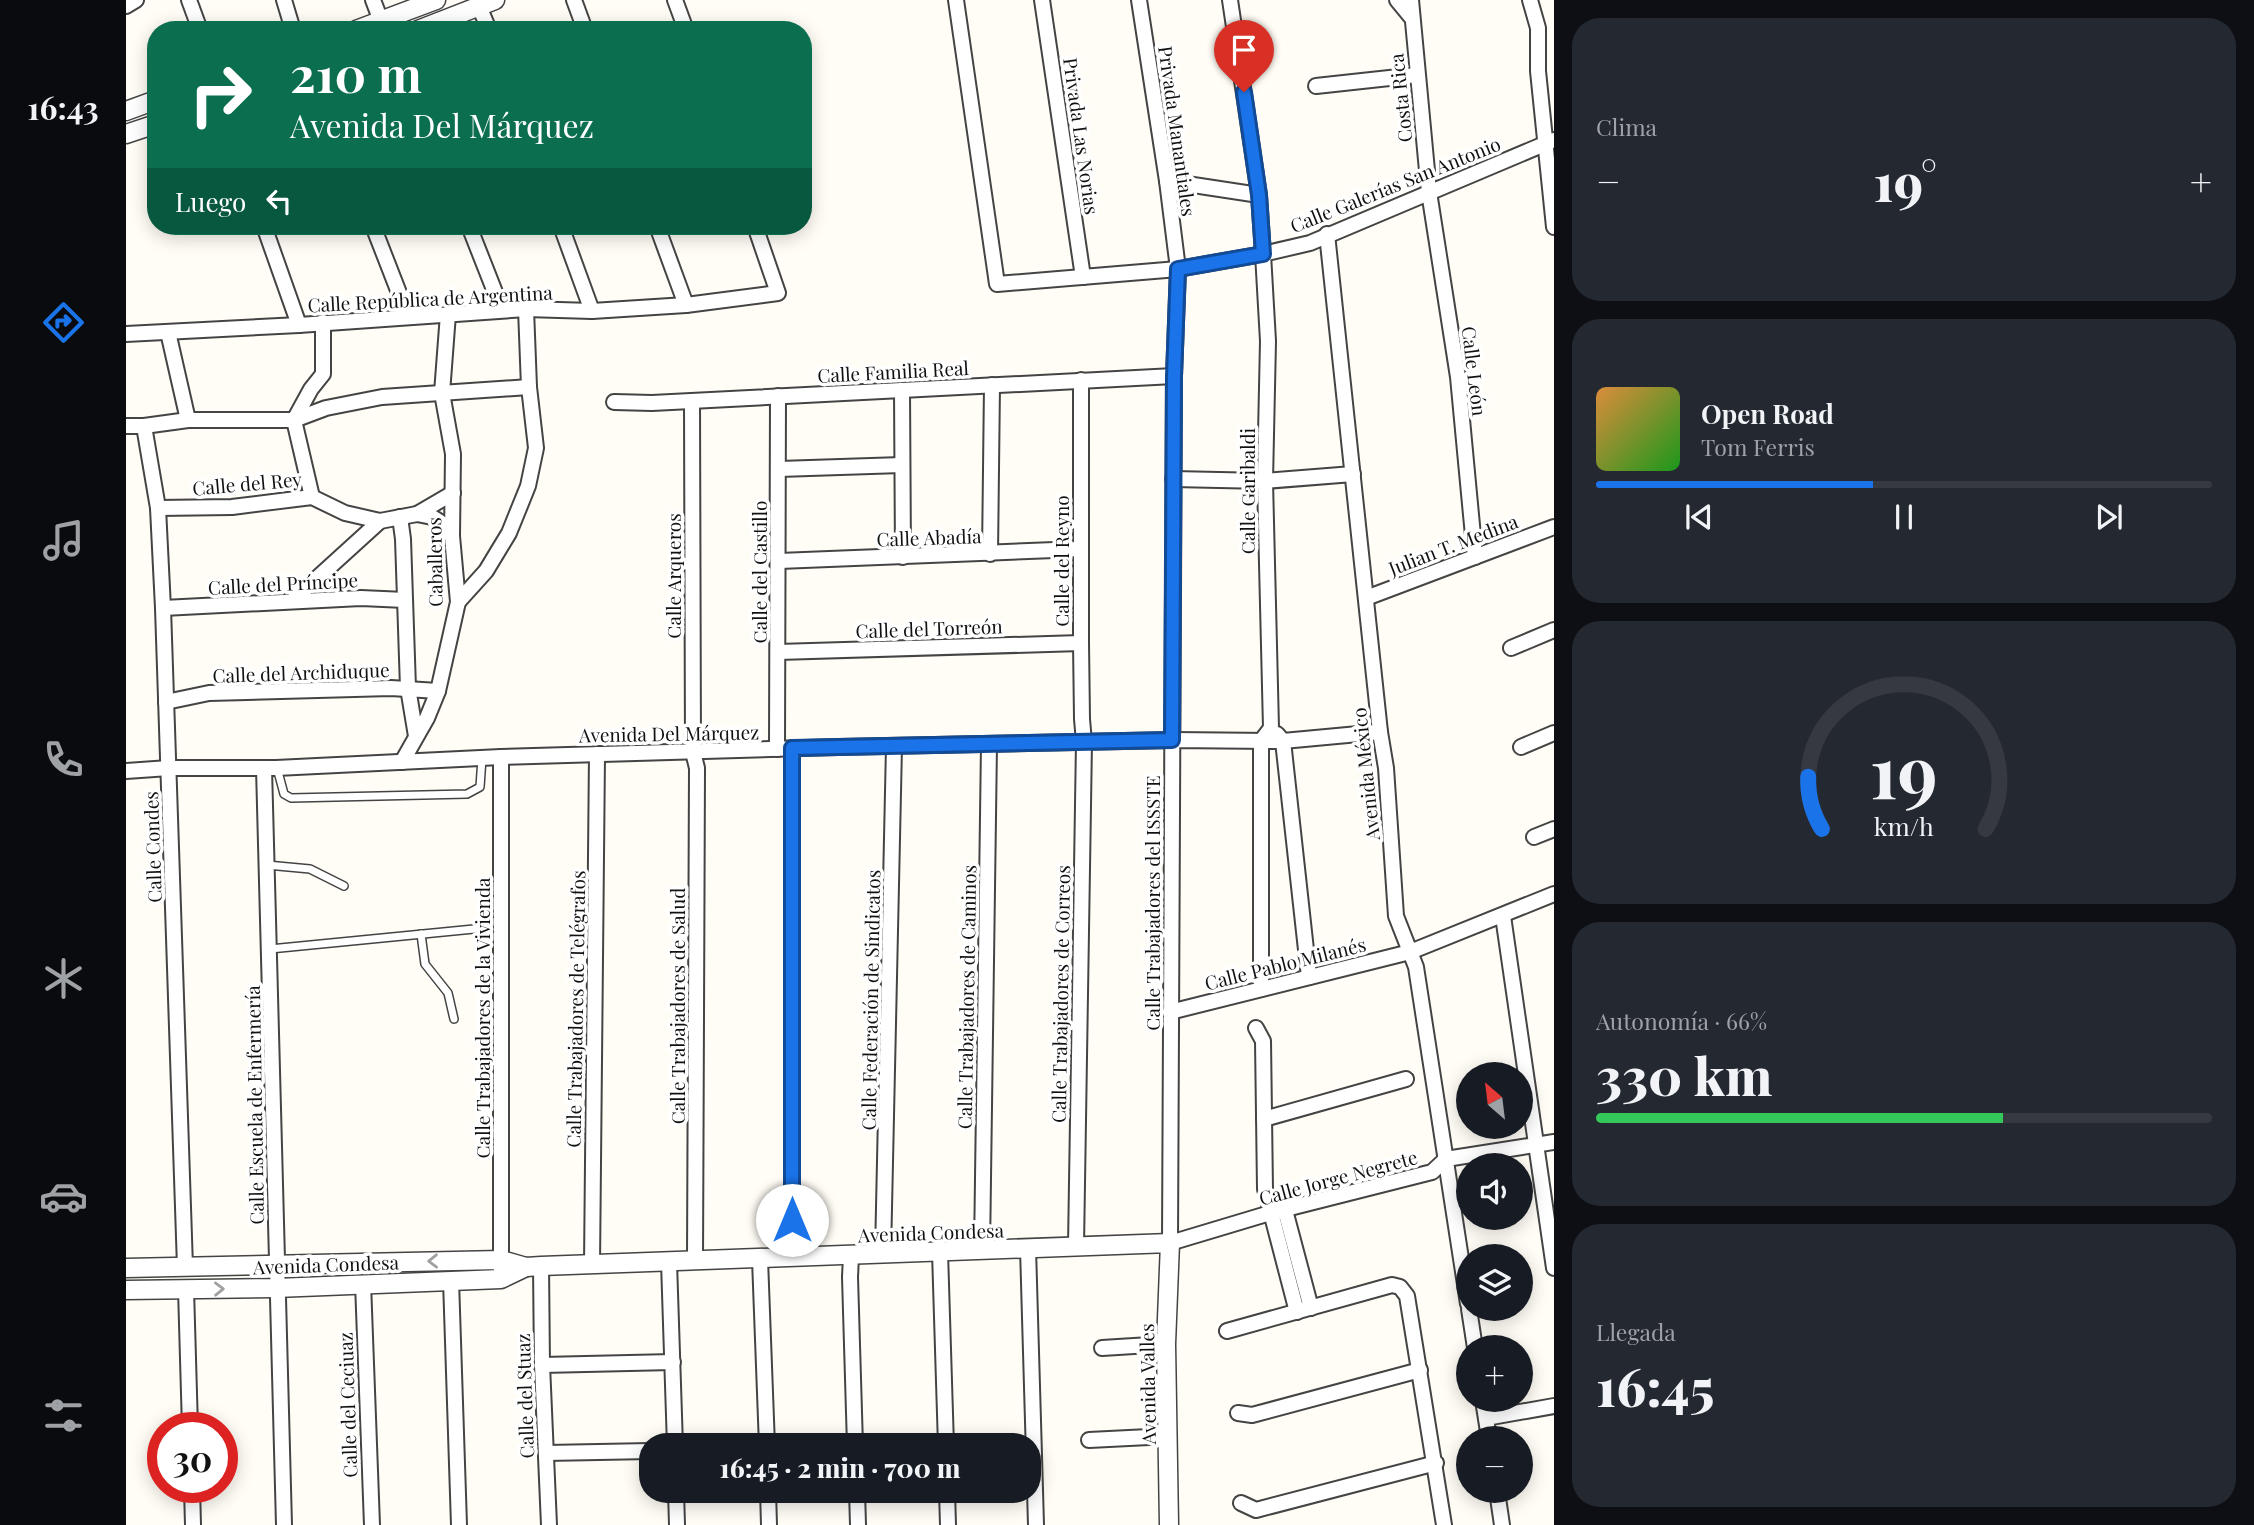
<!DOCTYPE html>
<html lang="es">
<head>
<meta charset="utf-8">
<style>
	:root { --surface:#171b24; --page:#242831; --text:#f1f3f6; --muted:#9ea1a6; --line:#363941; --accent:#1a73e8 }
	body { margin:0; font-family:"Playfair Display",serif; background:var(--page); color:var(--text); height:100vh; display:flex; flex-direction:column; font-size:26px; white-space:nowrap }
	* { box-sizing:border-box; margin:0 }
	p { font-size:23px; color:var(--muted) }
	.icon { flex:none; width:38px; height:38px; fill:none; stroke:currentColor; stroke-width:2; stroke-linecap:round; stroke-linejoin:round }
	.map { position:relative; flex:1; overflow:hidden }
	.panel { display:flex; flex-direction:column; gap:18px; padding:18px; background:#0d0f14; width:700px }
	.panel>* { flex:none }
	.hud { position:absolute; left:21px; top:21px; width:665px; height:214px; border-radius:28px; box-shadow:0 4px 18px #0003; background:#0b6e4f; color:#fff; overflow:hidden }
	.needle { width:46px; rotate:332deg }
	.buttons { position:absolute; left:1330px; top:1062px; display:grid; gap:14px }
	.buttons a { display:grid; place-items:center; width:77px; height:77px; border-radius:50%; background:var(--surface); box-shadow:0 4px 18px #0003; font-size:35px }
	.speed { position:absolute; left:21px; top:1412px; display:flex; gap:14px; font-size:35px; font-weight:700; text-align:center }
	.speed>* { display:grid; place-content:center; width:91px; height:91px; border-radius:50%; background:var(--surface); box-shadow:0 4px 18px #0003; line-height:1 }
	.speed .limit { border:10px solid #d22; background:#fff; color:#111 }
	.pin { position:absolute; display:grid; place-items:center; width:60px; height:60px; color:#fff; margin:-72px -30px; border-radius:50% 50% 50% 0; rotate:-45deg; box-shadow:0 0 7px #0007 }
	.pin .icon { rotate:45deg }
	.me { position:absolute; width:77px; margin:-38px; rotate:0deg; stroke-linejoin:round; filter:drop-shadow(0 0 5px #0008) }
	.turn { display:flex; align-items:center; gap:24px; height:147px; padding:0 28px; font-size:32px }
	.turn .icon { width:91px; height:91px; stroke-width:2.5 }
	.turn b { display:block; font-size:49px; line-height:60px }
	.then { display:flex; align-items:center; height:66px; padding:0 28px; background:#0003; gap:14px; font-size:26px }
	.big { font-size:52px; font-weight:800; line-height:1.1 }
	.panel .card { flex:1; display:flex; flex-direction:column; justify-content:center; gap:10px; min-width:0; padding:0 24px; border-radius:28px; background:var(--page) }
	.panel .dial { align-items:center; gap:0 }
	.dial svg { height:182px; overflow:visible; fill:none; stroke:var(--line); stroke-width:7; stroke-linecap:round; text-anchor:middle }
	.dial text { fill:var(--text); stroke:none }
	.song { display:flex; align-items:center; gap:21px }
	.cover { width:84px; height:84px; border-radius:10px; background:linear-gradient(135deg,hsl(30 70% 55%),hsl(120 70% 35%)) }
	.played { height:7px; border-radius:4px; background:linear-gradient(90deg,var(--accent) 45%,var(--line) 45%) }
	.keys { display:flex; justify-content:space-around; direction:ltr }
	.heat { display:flex; justify-content:space-between; align-items:center; font-size:38px; direction:ltr }
	.charge { height:10px; border-radius:5px; background:linear-gradient(90deg,#34c759 66%,var(--line) 0) }
	.trip { position:absolute; left:513px; top:1433px; width:402px; height:70px; border-radius:28px; background:var(--surface); box-shadow:0 4px 18px #0003; font-weight:800; line-height:70px; text-align:center }
	main { display:flex; flex:1; min-height:0 }
	.dock { display:flex; flex-direction:column; width:126px; justify-content:space-around; align-items:center; background:#090b0e; color:var(--muted) }
	.dock .icon { width:49px; height:49px }
	.dock .on { color:var(--accent) }
	.dock b { font-size:32px; color:var(--text) }
	.map>svg:first-child { display:block }
	.lines { fill:none; stroke-linecap:round; stroke-linejoin:round }
	.service-casing { stroke:#444; stroke-width:10 }
	.minor-casing { stroke:#444; stroke-width:18 }
	.tertiary-casing { stroke:#444; stroke-width:21 }
	.service { stroke:#fff; stroke-width:7 }
	.minor { stroke:#fff; stroke-width:14 }
	.tertiary { stroke:#fff; stroke-width:18 }
	.oneway { stroke:#a0a0a0 }
	.route-casing { stroke:#114b97; stroke-width:18 }
	.route { stroke:#1a73e8; stroke-width:12 }
	.labels { text-anchor:middle; dominant-baseline:central; stroke-width:7; stroke-linejoin:round; paint-order:stroke }
	.street-label { font-size:19px; fill:#111; stroke:#fff }
</style>
</head>
<body>
<main>
<nav class="dock">
<b>16:43</b>
<svg class="icon on" aria-label="directions" viewBox="0 0 24 24"><path d="M12 3l9 9-9 9-9-9zM9 14v-3h6M13 9l2 2-2 2"/></svg>
<svg class="icon" aria-label="music" viewBox="0 0 24 24"><path d="M9 18V5l10-2v13"/><circle cx="6" cy="18" r="3"/><circle cx="16" cy="16" r="3"/></svg>
<svg class="icon" aria-label="phone" viewBox="0 0 24 24"><path d="M5 4h4l2 5-3 2q2 4 5 5l2-3 5 2v4C11 20 4 13 5 4z"/></svg>
<svg class="icon" aria-label="climate" viewBox="0 0 24 24"><path d="M12 3v18M4 7l16 10M4 17L20 7"/></svg>
<svg class="icon" aria-label="car" viewBox="0 0 24 24"><path d="M5 17H2v-5l4-1 3-4h7l3 4 3 1v5h-3M9 17h6M6 11h13"/><circle cx="7" cy="17" r="2"/><circle cx="17" cy="17" r="2"/></svg>
<svg class="icon" aria-label="filters" viewBox="0 0 24 24"><path d="M4 7h16M4 17h16"/><circle cx="9" cy="7" r="2"/><circle cx="15" cy="17" r="2"/></svg>
</nav>
<div class="map">
<svg width="1428" height="1525" viewBox="0 0 1428 1525">
	<rect width="100%" height="100%" fill="#fffdf5"/>
	<g class="lines">
		<defs>
			<g id="service">
				<path d="M151 768 158 794 165 798 341 794 354 787 356 758"/>
				<path d="M141 865 184 869 218 886"/>
				<path d="M295 934 299 964 322 993 328 1019"/>
				<path d="M144 949 348 929"/>
			</g>
			<g id="minor">
				<path d="M63 0 74 30"/>
				<path d="M158 0 167 30"/>
				<path d="M247 0 255 21"/>
				<path d="M448 0 459 30"/>
				<path d="M549 0 560 30"/>
				<path d="M830 0 871 284 1052 269 1137 254 1184 243 1428 140"/>
				<path d="M916 0 957 277"/>
				<path d="M1013 0 1041 181 1052 269 1048 376 1044 1243 1144 1213 1306 1172 1320 1159 1428 1142"/>
				<path d="M1104 0 1133 195 1137 254 1142 341 1139 481 1145 728 1135 741V989"/>
				<path d="M1271 0 1285 17"/>
				<path d="M1285 0 1303 192 1332 377 1349 557"/>
				<path d="M1404 0 1412 28V71L1428 227"/>
				<path d="M0 6 10 0"/>
				<path d="M353 6 363 30"/>
				<path d="M1190 86 1291 75"/>
				<path d="M1041 181 1133 195"/>
				<path d="M138 226 173 325"/>
				<path d="M247 226 282 316"/>
				<path d="M343 226 376 310"/>
				<path d="M435 226 466 311"/>
				<path d="M531 226 560 305"/>
				<path d="M1201 234 1254 732 1260 768 1270 916 1290 967 1342 1304"/>
				<path d="M42 332 62 420"/>
				<path d="M0 334 173 325 400 309 466 311 560 305 652 293 629 226"/>
				<path d="M776 390 777 557"/>
				<path d="M566 401 567 752 571 768 569 1261"/>
				<path d="M488 402 526 403 1048 376"/>
				<path d="M0 426H18L62 420H168L200 408 256 397 403 387"/>
				<path d="M18 426 32 508 37 608 59 1267"/>
				<path d="M653 469 776 465"/>
				<path d="M1047 479 1139 481 1227 474"/>
				<path d="M186 497 168 420 185 389 197 374V322"/>
				<path d="M32 508 106 507 186 497 219 513 254 521 291 514 306 517 314 522 326 536"/>
				<path d="M291 514 327 493"/>
				<path d="M274 517 277 539 282 688 290 736"/>
				<path d="M864 554 866 385"/>
				<path d="M653 561 954 549"/>
				<path d="M1240 598 1428 527"/>
				<path d="M166 601 254 521"/>
				<path d="M332 602 360 571 383 533 402 486 410 448 403 387 400 309"/>
				<path d="M37 608 235 598 279 600"/>
				<path d="M1385 648 1428 630"/>
				<path d="M652 652 955 643"/>
				<path d="M40 702 83 693 265 688 312 691"/>
				<path d="M1151 734 1157 741 1183 977"/>
				<path d="M1395 747 1428 733"/>
				<path d="M666 748V1258"/>
				<path d="M651 749 652 396"/>
				<path d="M375 757V1270"/>
				<path d="M276 762 301 718 312 691 332 602 326 536 327 454 316 393 322 314"/>
				<path d="M138 768C146 1020 150 1273 158 1525"/>
				<path d="M0 771 43 768H150L375 757 711 747 1047 740 1157 741 1254 732"/>
				<path d="M1408 837 1428 829"/>
				<path d="M1377 916 1428 1268"/>
				<path d="M1044 1012 1284 952 1428 894"/>
				<path d="M1130 1028 1137 1041 1139 1189 1171 1312"/>
				<path d="M1138 1119 1280 1079"/>
				<path d="M1159 1210 1185 1308"/>
				<path d="M950 1246 958 742 956 719 955 643V380"/>
				<path d="M902 1248 910 1525"/>
				<path d="M856 1251 863 744"/>
				<path d="M814 1252 820 1446"/>
				<path d="M757 1254 768 746"/>
				<path d="M725 1256 724 1277 729 1446"/>
				<path d="M634 1259 641 1446"/>
				<path d="M543 1262 549 1446"/>
				<path d="M466 1265 471 754"/>
				<path d="M415 1266 416 1365 423 1525"/>
				<path d="M325 1280 333 1525"/>
				<path d="M237 1283 246 1525"/>
				<path d="M60 1289 64 1428"/>
				<path d="M1343 1309 1349 1348"/>
				<path d="M1101 1331 1266 1285 1274 1287 1281 1296 1318 1525"/>
				<path d="M976 1348 1040 1344"/>
				<path d="M416 1365 547 1362"/>
				<path d="M1357 1400 1363 1438"/>
				<path d="M1112 1413 1126 1415 1294 1370"/>
				<path d="M1360 1418 1428 1406"/>
				<path d="M963 1440 1043 1436"/>
				<path d="M420 1453 525 1451"/>
				<path d="M66 1488 67 1525"/>
				<path d="M550 1491 551 1525"/>
				<path d="M642 1491 643 1525"/>
				<path d="M731 1491 732 1525"/>
				<path d="M821 1491 822 1525"/>
				<path d="M1371 1491 1376 1525"/>
				<path d="M1115 1503 1130 1510 1310 1463"/>
			</g>
			<g id="tertiary">
				<path d="M230 30 310 0"/>
				<path d="M292 30 369 0"/>
				<path d="M0 111 30 100"/>
				<path d="M0 134 30 124"/>
				<path d="M0 1268 375 1260 400 1267 415 1266 1044 1243 1040 1344 1043 1525"/>
				<path d="M0 1290 150 1288 375 1279 400 1267"/>
			</g>
		</defs>
		<use href="#service" class="service-casing"/>
		<use href="#minor" class="minor-casing"/>
		<use href="#tertiary" class="tertiary-casing"/>
		<use href="#service" class="service"/>
		<use href="#minor" class="minor"/>
		<use href="#tertiary" class="tertiary"/>
	</g>
	<defs><path id="oneway-chevron" d="M-2-3.5L2.5 0L-2 3.5" fill="none" stroke-width="1.6" stroke-linecap="round" stroke-linejoin="round" transform="scale(1.75)"/></defs>
	<g class="oneway">
		<use href="#oneway-chevron" transform="translate(307 1261) rotate(179)"/>
		<use href="#oneway-chevron" transform="translate(93 1289) rotate(-1)"/>
	</g>
	<g class="lines">
		<defs>
			<path id="route" d="M666 1220V748L1046 740 1048 376 1052 269 1137 254 1133 195 1118 92"/>
		</defs>
		<use href="#route" class="route-casing"/>
		<use href="#route" class="route"/>
	</g>
	<g class="labels">
		<g class="street-label">
			<text transform="translate(1274 98) rotate(-96)">Costa Rica</text>
			<text transform="translate(1052 131) rotate(82)">Privada Manantiales</text>
			<text transform="translate(956 136) rotate(82)">Privada Las Norias</text>
			<text transform="translate(1269 184) rotate(-22)">Calle Galerías San Antonio</text>
			<text transform="translate(304 298) rotate(-3)">Calle República de Argentina</text>
			<text transform="translate(767 371) rotate(-3)">Calle Familia Real</text>
			<text transform="translate(1349 371) rotate(83)">Calle León</text>
			<text transform="translate(121 483) rotate(-5)">Calle del Rey</text>
			<text transform="translate(1121 491) rotate(-90)">Calle Garibaldi</text>
			<text transform="translate(803 537) rotate(-2)">Calle Abadía</text>
			<text transform="translate(1327 544) rotate(-21)">Julian T. Medina</text>
			<text transform="translate(935 561) rotate(-90)">Calle del Reyno</text>
			<text transform="translate(308 562) rotate(-91)">Caballeros</text>
			<text transform="translate(633 572) rotate(-90)">Calle del Castillo</text>
			<text transform="translate(547 576) rotate(-90)">Calle Arqueros</text>
			<text transform="translate(157 583) rotate(-3)">Calle del Príncipe</text>
			<text transform="translate(803 628) rotate(-2)">Calle del Torreón</text>
			<text transform="translate(175 672) rotate(-2)">Calle del Archiduque</text>
			<text transform="translate(543 733) rotate(-1)">Avenida Del Márquez</text>
			<text transform="translate(1239 774) rotate(-96)">Avenida México</text>
			<text transform="translate(26 847) rotate(-92)">Calle Condes</text>
			<text transform="translate(1026 903) rotate(-90)">Calle Trabajadores del ISSSTE</text>
			<text transform="translate(1159 963) rotate(-14)">Calle Pablo Milanés</text>
			<text transform="translate(934 994) rotate(-89)">Calle Trabajadores de Correos</text>
			<text transform="translate(840 997) rotate(-89)">Calle Trabajadores de Caminos</text>
			<text transform="translate(744 1000) rotate(-89)">Calle Federación de Sindicatos</text>
			<text transform="translate(551 1006) rotate(-90)">Calle Trabajadores de Salud</text>
			<text transform="translate(449 1009) rotate(-89)">Calle Trabajadores de Telégrafos</text>
			<text transform="translate(356 1018) rotate(-90)">Calle Trabajadores de la Vivienda</text>
			<text transform="translate(128 1105) rotate(-91)">Calle Escuela de Enfermería</text>
			<text transform="translate(1212 1177) rotate(-15)">Calle Jorge Negrete</text>
			<text transform="translate(805 1232) rotate(-2)">Avenida Condesa</text>
			<text transform="translate(200 1264) rotate(-2)">Avenida Condesa</text>
			<text transform="translate(1021 1384) rotate(-91)">Avenida Valles</text>
			<text transform="translate(398 1396) rotate(-92)">Calle del Stuaz</text>
			<text transform="translate(221 1405) rotate(-92)">Calle del Ceciuaz</text>
		</g>
	</g>
</svg>
<div class="buttons">
<a><svg class="needle" viewBox="-14 -14 28 28"><path d="M0-13l5 13h-10z" fill="#e53935"/><path d="M0 13l5-13h-10z" fill="#9ea1a6"/></svg></a>
<a><svg class="icon" aria-label="sound" viewBox="0 0 24 24"><path d="M4 9h4l5-4v14l-5-4H4zM17 9q2 3 0 6"/></svg></a>
<a><svg class="icon" aria-label="layers" viewBox="0 0 24 24"><path d="M12 4l9 5-9 5-9-5zM3 14l9 5 9-5"/></svg></a>
<a>+</a>
<a>−</a>
</div>
<div class="speed"><div class="limit">30</div></div>
<div class="pin" style="left:1118px;top:92px;background:#d93025"><svg class="icon" aria-label="arrive" viewBox="0 0 24 24"><path d="M6 21V4h12l-3 4 3 4H6"/></svg></div>
<svg class="me" style="left:666px;top:1220px" viewBox="-20 -20 40 40"><circle r="19" fill="#fff"/><path d="M0-13L10 11 0 6-10 11z" fill="#1a73e8"/></svg>
<div class="trip">16:45 · 2 min · 700 m</div>
<div class="hud">
<div class="turn"><svg class="icon" aria-label="right" viewBox="0 0 24 24"><path d="M7 20v-9h11M14 6l5 5-5 5"/></svg><div><b>210 m</b>Avenida Del Márquez</div></div>
<div class="then">Luego<svg class="icon" aria-label="left" viewBox="0 0 24 24"><path d="M17 20v-9H6M10 6l-5 5 5 5"/></svg></div>
</div>
</div>
<section class="panel">
<div class="card"><p>Clima</p>
<div class="heat"><a>−</a><b class="big">19°</b><a>+</a></div>
</div>
<div class="card">
<div class="song"><i class="cover"></i><div><b>Open Road</b><p>Tom Ferris</p></div></div>
<div class="played"></div>
<div class="keys"><svg class="icon" aria-label="previous" viewBox="0 0 24 24"><path d="M18 5L8 12l10 7zM5 5v14"/></svg><svg class="icon" aria-label="pause" viewBox="0 0 24 24"><path d="M8 5v14M16 5v14"/></svg><svg class="icon" aria-label="next" viewBox="0 0 24 24"><path d="M6 5l10 7-10 7zM19 5v14"/></svg></div>
</div>
<div class="card dial"><svg viewBox="0 0 100 80">
<path d="M14 69A42 42 0 1 1 86 69"/>
<path d="M14 69A42 42 0 0 1 8 46" stroke="#1a73e8"/>
<text x="50" y="56" font-size="32" font-weight="700">19</text>
<text x="50" y="72" font-size="11">km/h</text>
</svg></div>
<div class="card"><p>Autonomía · 66%</p><b class="big">330 km</b><div class="charge"></div></div>
<div class="card"><p>Llegada</p><b class="big">16:45</b></div>
</section>
</main>
</body>
</html>
